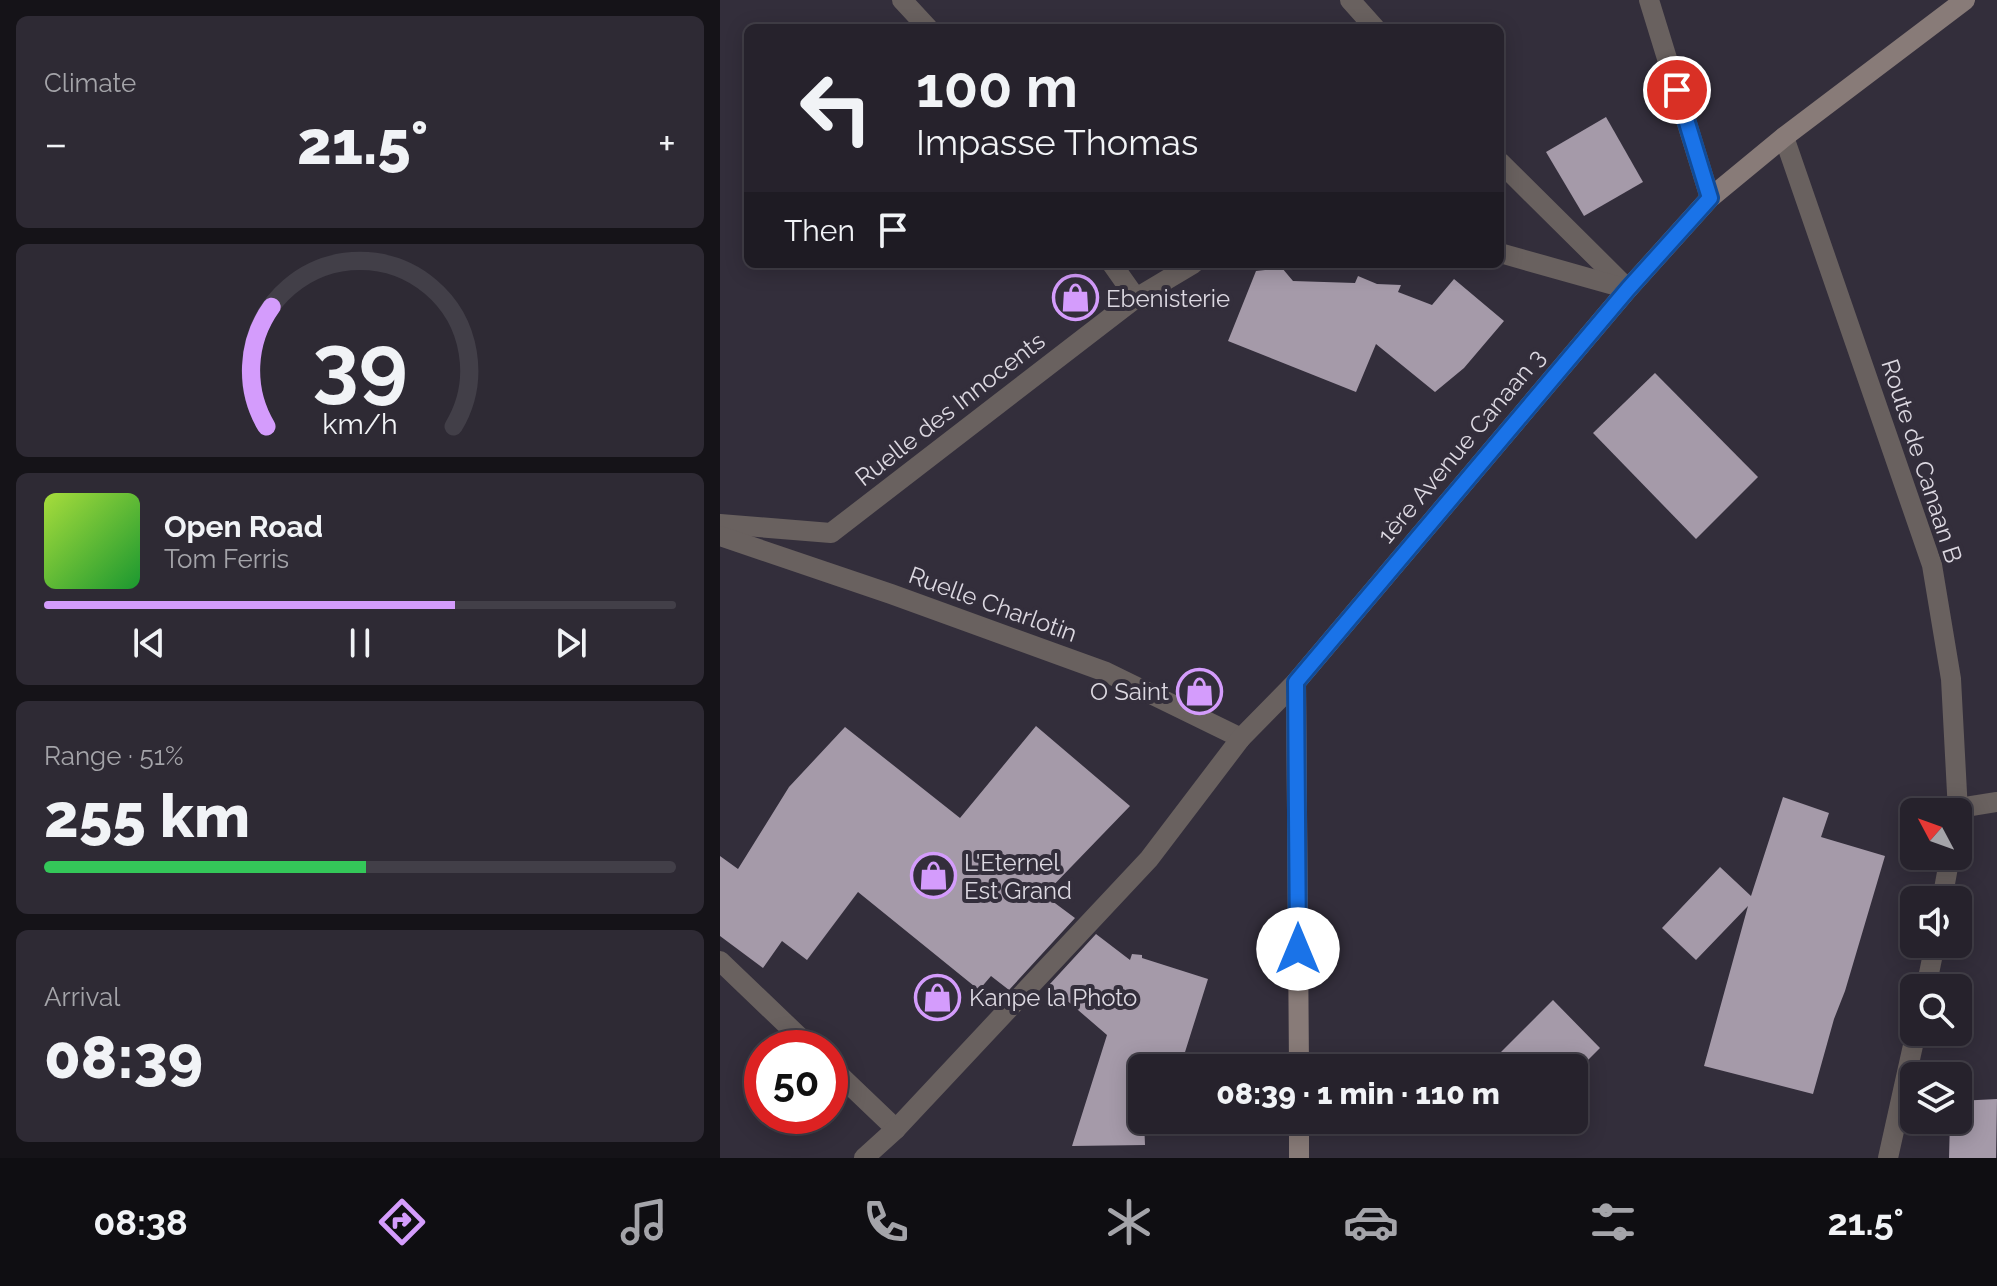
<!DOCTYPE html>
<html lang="en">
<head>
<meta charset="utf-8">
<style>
	:root { --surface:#26222c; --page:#2e2a34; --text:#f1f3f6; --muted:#a4a4a9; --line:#423f48; --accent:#d49cfc }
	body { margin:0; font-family:Raleway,sans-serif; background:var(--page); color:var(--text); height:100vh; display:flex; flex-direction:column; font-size:30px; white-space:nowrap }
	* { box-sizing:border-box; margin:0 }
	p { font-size:26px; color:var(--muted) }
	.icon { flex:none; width:44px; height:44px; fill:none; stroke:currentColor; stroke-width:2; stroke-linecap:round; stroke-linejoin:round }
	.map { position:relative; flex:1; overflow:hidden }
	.sheet { display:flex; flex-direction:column; gap:16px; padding:16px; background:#151318; width:720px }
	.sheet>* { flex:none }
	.banner { position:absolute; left:24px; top:24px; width:760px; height:244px; border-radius:12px; box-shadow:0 4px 20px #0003,0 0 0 2px var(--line); background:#26222c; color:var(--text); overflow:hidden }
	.needle { width:52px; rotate:311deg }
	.buttons { position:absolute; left:1180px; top:798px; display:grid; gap:16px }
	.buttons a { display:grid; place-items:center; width:72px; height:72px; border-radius:12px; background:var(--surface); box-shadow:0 4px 20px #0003,0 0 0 2px var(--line); font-size:40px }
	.speed { position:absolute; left:24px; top:1030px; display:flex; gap:16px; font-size:40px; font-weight:700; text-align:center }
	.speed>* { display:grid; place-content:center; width:104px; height:104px; border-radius:50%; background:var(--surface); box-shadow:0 4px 20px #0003,0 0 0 2px var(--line); line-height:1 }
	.speed .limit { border:12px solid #d22; background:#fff; color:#111 }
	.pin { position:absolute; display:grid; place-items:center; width:68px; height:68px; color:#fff; margin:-34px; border:4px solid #fff; border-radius:50%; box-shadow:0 2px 8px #0007 }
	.me { position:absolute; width:88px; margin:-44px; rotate:0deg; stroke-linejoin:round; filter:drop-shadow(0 0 6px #0008) }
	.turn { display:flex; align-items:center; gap:28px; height:168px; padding:0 40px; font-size:36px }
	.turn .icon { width:104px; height:104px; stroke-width:2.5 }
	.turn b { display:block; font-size:56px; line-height:68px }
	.then { display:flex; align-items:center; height:76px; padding:0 40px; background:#0003; gap:16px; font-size:30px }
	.big { font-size:60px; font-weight:800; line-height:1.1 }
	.sheet .widget { flex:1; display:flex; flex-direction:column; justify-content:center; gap:12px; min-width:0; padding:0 28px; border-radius:12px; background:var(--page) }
	.sheet .dial { align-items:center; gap:0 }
	.dial svg { height:208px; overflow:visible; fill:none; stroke:var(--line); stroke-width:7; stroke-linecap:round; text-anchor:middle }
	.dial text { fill:var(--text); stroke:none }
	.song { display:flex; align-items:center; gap:24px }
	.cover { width:96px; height:96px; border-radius:12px; background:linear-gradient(135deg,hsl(80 70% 55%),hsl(130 70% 35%)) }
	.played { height:8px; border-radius:4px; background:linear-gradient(90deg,var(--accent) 65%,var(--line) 65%) }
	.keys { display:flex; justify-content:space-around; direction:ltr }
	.heat { display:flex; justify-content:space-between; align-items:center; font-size:44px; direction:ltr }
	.charge { height:12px; border-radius:6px; background:linear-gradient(90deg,#34c759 51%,var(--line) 0) }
	.trip { position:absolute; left:408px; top:1054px; width:460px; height:80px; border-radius:12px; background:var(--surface); box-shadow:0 4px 20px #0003,0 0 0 2px var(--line); font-weight:800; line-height:80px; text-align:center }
	.menu { display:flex; height:128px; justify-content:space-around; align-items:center; background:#0f0e12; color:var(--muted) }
	.menu .icon { width:56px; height:56px }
	.menu .selected { color:var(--accent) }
	.menu b { font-size:36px; color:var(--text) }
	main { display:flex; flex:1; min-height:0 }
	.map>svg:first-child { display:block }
	.building { fill:#a59aa9 }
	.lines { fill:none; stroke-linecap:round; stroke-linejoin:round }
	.minor { stroke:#69615f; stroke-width:20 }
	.tertiary { stroke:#69615f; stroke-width:20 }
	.secondary { stroke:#887b78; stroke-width:20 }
	.route-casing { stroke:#114b97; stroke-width:20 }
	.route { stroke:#1a73e8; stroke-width:14 }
	.labels { text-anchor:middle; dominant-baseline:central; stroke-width:8; stroke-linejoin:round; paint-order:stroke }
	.poi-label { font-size:24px; fill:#dcd8e1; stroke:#332e3b; text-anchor:start }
	.street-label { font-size:24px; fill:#dcd8e1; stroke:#332e3b }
</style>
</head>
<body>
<main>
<section class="sheet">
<div class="widget"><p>Climate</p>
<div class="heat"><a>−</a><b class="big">21.5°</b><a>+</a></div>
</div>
<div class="widget dial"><svg viewBox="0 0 100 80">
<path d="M14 69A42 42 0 1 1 86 69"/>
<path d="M14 69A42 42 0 0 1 16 23" stroke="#d49cfc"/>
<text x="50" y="56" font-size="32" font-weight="700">39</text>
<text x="50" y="72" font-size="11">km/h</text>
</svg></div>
<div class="widget">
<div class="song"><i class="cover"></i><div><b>Open Road</b><p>Tom Ferris</p></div></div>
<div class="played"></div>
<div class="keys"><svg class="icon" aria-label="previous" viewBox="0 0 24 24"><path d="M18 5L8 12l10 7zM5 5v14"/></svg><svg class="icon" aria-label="pause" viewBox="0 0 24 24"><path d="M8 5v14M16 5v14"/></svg><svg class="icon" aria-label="next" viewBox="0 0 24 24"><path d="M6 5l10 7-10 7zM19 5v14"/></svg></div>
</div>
<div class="widget"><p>Range · 51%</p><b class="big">255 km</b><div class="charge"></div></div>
<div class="widget"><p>Arrival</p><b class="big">08:39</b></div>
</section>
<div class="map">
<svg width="1277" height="1158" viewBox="0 0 1277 1158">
	<rect width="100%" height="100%" fill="#332e3b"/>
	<g class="building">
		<path d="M886 117 923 182 864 216 826 152Z"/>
		<path d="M562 268 573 281 635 283 638 276 657 284 681 285 678 292 712 305 734 279 784 321 744 368 715 392 656 344 636 392 508 341 536 271Z"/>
		<path d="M935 373 1038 477 976 539 873 433Z"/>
		<path d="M316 726 410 806 324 895 355 918 289 990 271 976 259 990 138 892 87 960 62 941 43 968 0 936V856L18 869 69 787 125 727 240 818Z"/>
		<path d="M1063 797 1109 813 1101 837 1165 856 1125 991 1114 1019 1093 1094 984 1066 1028 906 976 960 942 928 1000 867 1031 896Z"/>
		<path d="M376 934 410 960 412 954 422 955V958L488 979 460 1068H422V1120H424L425 1145 352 1146 387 1035 329 985Z"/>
		<path d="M833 1000 880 1048 854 1074V1068H765Z"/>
		<path d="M1277 1099 1276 1158H1229L1230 1120H1238V1101Z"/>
	</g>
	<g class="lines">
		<g class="minor">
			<path d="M182 0 208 28"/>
			<path d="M630 0 655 28"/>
			<path d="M929 0 990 198"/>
			<path d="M780 162 908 289"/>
			<path d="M780 253 904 288"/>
			<path d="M392 264 416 298"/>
			<path d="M0 524 111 533 416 298 473 264"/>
			<path d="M0 536 171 594 386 672 521 738"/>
			<path d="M1239 808 1277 802"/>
			<path d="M0 961 91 1048"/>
			<path d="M110 1066 176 1129"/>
			<path d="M144 1158 176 1129 429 859 521 738 576 682"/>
		</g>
		<g class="tertiary">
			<path d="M1064 137 1212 565 1231 679 1238 812"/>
			<path d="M1222 900 1230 856"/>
			<path d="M1206 988 1215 944"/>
			<path d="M1168 1158 1196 1032"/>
		</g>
		<g class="secondary">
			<path d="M579 1068 576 682 908 289 990 198 1064 137 1245 0"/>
			<path d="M579 1120V1158"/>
		</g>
	</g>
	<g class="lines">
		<defs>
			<path id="route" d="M578 949 576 682 908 289 990 198 957 90"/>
		</defs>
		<use href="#route" class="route-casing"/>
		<use href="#route" class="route"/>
	</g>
	<defs>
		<symbol id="shop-ring" viewBox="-11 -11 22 22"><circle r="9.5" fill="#332e3b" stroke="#d49cfc" stroke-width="1.5"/><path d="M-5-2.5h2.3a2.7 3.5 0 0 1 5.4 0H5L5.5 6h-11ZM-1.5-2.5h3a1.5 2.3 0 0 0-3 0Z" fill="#d49cfc"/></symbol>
	</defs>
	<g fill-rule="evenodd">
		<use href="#shop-ring" x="330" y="272" width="51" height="51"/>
		<use href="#shop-ring" x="454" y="666" width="51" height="51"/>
		<use href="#shop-ring" x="188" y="850" width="51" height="51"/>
		<use href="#shop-ring" x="192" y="972" width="51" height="51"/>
	</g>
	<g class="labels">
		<g class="poi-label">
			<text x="386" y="298">Ebenisterie</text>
			<text x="449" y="691" text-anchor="end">O Saint</text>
			<text x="244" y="862">L'Eternel<tspan x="244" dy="28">Est Grand</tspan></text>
			<text x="249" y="997">Kanpe la Photo</text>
		</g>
		<g class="street-label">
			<text transform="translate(230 409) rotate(-38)">Ruelle des Innocents</text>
			<text transform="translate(741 446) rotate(-50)">1ère Avenue Canaan 3</text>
			<text transform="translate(1202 461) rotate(72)">Route de Canaan B</text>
			<text transform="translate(273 604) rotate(20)">Ruelle Charlotin</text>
		</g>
	</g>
</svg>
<div class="buttons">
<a><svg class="needle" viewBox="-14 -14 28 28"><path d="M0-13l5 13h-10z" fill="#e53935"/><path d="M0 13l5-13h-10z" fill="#a4a4a9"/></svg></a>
<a><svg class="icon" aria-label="sound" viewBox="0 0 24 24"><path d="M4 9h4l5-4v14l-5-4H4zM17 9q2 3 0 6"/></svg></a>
<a><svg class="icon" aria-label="search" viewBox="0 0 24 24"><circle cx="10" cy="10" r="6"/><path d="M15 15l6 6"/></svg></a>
<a><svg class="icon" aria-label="layers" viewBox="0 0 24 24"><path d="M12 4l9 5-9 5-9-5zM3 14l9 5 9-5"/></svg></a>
</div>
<div class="speed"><div class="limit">50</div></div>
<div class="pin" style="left:957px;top:90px;background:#d93025"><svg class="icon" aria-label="arrive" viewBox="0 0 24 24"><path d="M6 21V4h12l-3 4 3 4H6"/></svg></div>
<svg class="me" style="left:578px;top:949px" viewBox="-20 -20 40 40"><circle r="19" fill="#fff"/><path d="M0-13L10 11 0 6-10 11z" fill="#1a73e8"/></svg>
<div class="trip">08:39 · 1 min · 110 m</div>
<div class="banner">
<div class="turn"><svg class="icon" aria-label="left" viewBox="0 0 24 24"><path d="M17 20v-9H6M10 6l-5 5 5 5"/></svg><div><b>100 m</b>Impasse Thomas</div></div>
<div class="then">Then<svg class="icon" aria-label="arrive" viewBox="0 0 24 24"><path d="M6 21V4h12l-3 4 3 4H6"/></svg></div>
</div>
</div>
</main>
<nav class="menu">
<b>08:38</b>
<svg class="icon selected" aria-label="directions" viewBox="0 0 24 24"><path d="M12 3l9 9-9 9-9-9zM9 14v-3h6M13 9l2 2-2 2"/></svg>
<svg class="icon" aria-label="music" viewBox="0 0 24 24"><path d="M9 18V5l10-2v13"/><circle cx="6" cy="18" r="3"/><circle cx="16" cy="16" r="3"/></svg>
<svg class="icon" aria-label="phone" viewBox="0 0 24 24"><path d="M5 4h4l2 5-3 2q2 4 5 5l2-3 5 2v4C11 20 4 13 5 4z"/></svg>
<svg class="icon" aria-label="climate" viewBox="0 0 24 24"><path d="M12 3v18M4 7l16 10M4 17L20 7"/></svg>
<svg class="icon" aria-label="car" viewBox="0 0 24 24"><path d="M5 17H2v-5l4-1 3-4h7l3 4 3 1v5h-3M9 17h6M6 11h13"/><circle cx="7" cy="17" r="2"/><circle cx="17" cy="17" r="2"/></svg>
<svg class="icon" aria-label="filters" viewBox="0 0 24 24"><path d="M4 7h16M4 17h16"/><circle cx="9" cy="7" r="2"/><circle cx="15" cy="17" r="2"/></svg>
<b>21.5°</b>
</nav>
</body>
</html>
